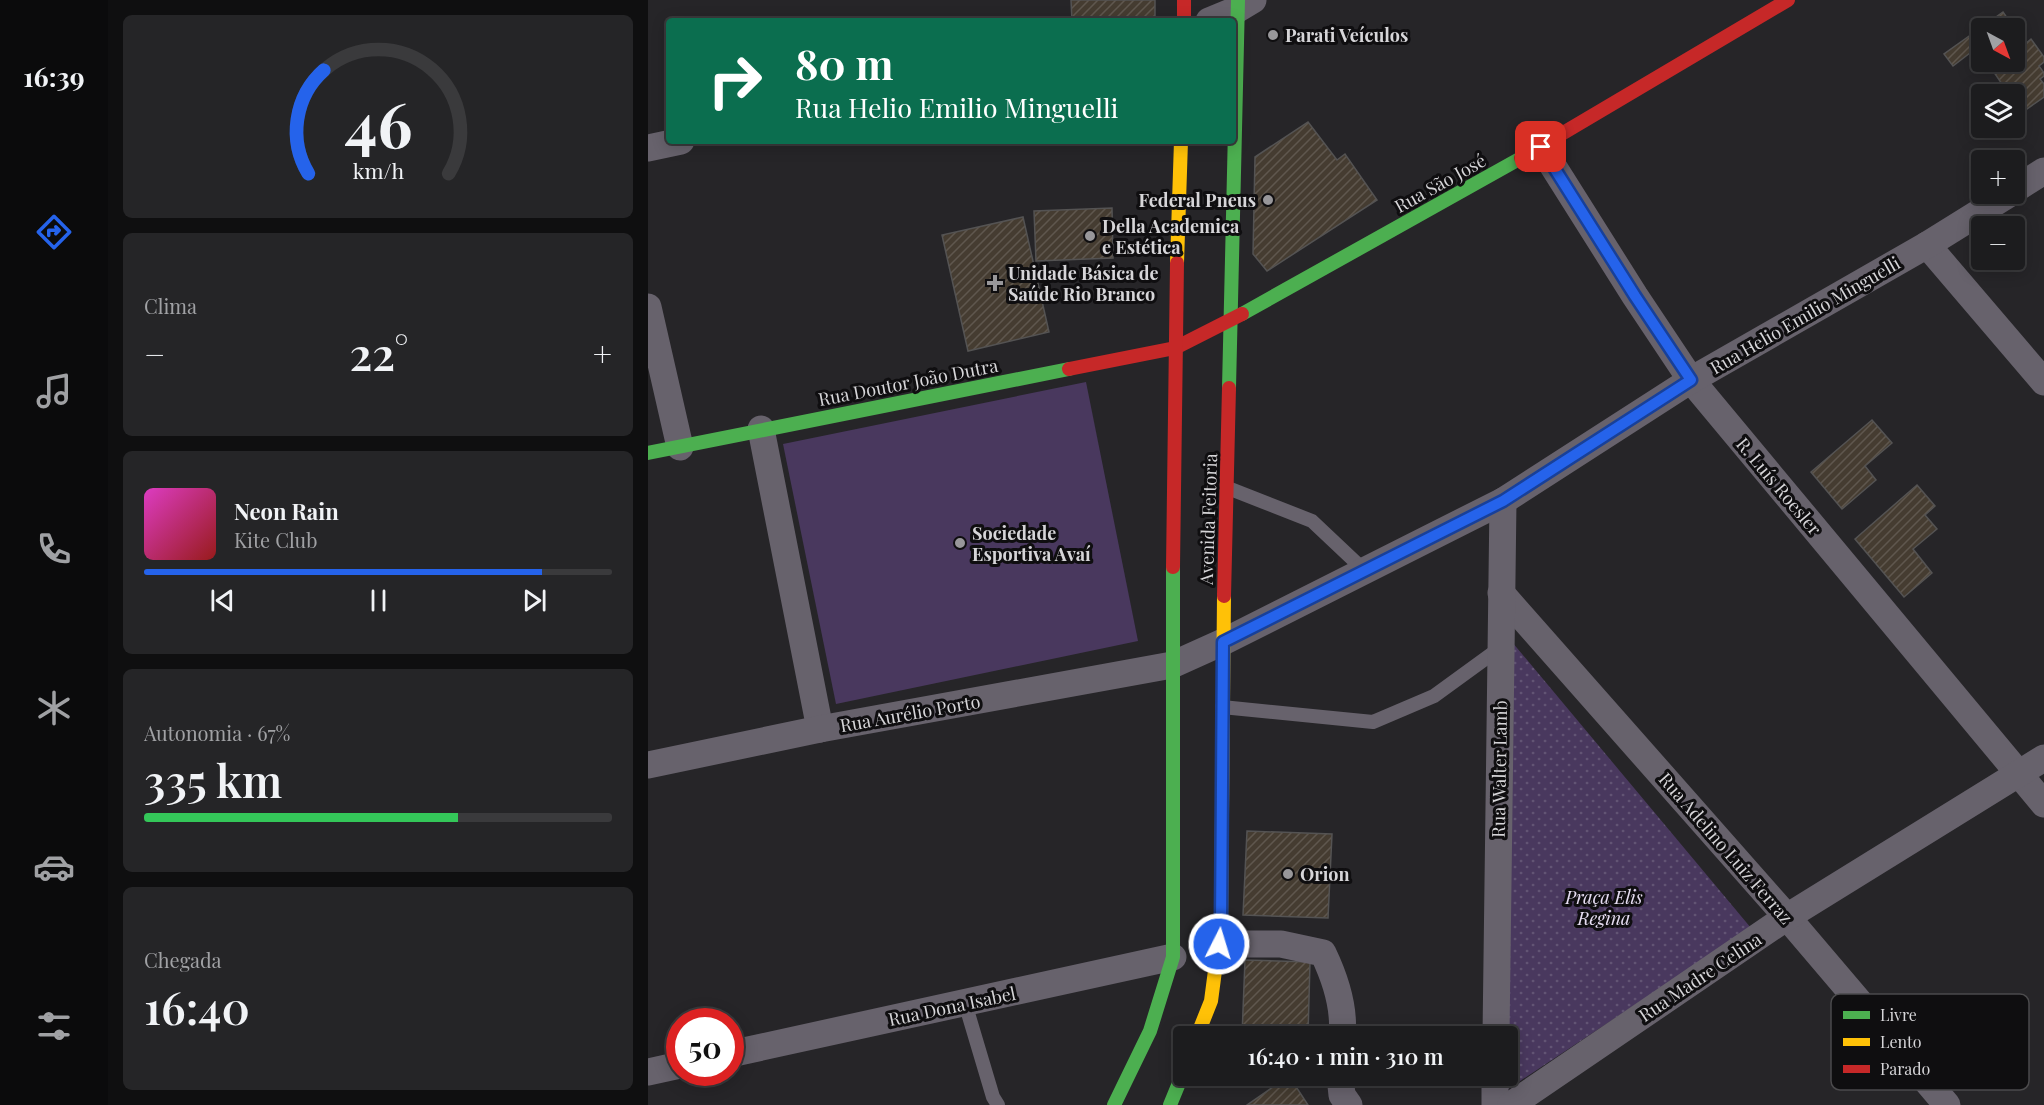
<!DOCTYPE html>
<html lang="pt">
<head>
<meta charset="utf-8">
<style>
	:root { --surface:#1c1c1e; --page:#252527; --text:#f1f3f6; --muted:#a0a1a4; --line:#3a3a3c; --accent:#2563eb }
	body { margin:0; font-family:"Playfair Display",serif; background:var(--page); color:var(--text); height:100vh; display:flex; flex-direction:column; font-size:22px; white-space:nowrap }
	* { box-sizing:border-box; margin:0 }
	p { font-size:20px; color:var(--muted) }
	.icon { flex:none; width:33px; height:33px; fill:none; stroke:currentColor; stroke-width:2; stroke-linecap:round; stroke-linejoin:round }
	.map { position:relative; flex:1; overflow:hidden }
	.details { display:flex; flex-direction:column; gap:15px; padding:15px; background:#0f0f10; width:540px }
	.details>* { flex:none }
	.hud { position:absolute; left:18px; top:18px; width:570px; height:126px; border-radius:6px; box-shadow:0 3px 15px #0003,0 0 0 2px var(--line); background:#0b6e4f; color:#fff; overflow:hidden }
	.needle { width:39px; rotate:139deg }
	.controls { position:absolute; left:1323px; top:18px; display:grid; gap:12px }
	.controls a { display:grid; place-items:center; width:54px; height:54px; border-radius:6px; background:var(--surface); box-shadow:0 3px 15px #0003,0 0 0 2px var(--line); font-size:30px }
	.speed { position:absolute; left:18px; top:1008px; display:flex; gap:12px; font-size:30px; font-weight:700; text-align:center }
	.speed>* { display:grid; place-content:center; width:78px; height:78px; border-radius:50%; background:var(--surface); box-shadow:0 3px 15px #0003,0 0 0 2px var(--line); line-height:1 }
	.speed .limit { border:9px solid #d22; background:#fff; color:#111 }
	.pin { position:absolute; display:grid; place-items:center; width:51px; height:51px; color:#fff; margin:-26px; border-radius:12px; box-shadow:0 3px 9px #0006 }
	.me { position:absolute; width:66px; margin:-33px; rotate:5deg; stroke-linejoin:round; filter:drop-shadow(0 0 4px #0008) }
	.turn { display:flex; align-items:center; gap:21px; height:126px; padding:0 30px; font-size:27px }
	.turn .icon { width:78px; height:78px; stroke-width:2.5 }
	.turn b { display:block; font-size:42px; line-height:51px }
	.big { font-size:45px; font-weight:600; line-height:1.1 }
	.details .tile { flex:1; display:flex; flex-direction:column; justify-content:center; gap:9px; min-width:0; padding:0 21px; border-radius:9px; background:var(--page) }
	.details .dial { align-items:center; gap:0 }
	.dial svg { height:156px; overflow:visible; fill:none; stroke:var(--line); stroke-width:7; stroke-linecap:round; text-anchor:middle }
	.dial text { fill:var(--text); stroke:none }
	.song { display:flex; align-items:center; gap:18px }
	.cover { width:72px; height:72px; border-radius:9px; background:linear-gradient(135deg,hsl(310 70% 55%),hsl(0 70% 35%)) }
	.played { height:6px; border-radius:3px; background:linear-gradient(90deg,var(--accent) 85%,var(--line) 85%) }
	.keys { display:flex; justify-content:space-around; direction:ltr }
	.heat { display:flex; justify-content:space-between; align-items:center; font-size:33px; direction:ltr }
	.charge { height:9px; border-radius:4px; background:linear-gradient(90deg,#34c759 67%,var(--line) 0) }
	.trip { position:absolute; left:525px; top:1026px; width:345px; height:60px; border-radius:6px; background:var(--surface); box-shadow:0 3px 15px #0003,0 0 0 2px var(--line); font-weight:600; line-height:60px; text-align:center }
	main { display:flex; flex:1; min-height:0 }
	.tab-bar { display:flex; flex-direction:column; width:108px; justify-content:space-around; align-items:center; background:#0b0b0c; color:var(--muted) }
	.tab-bar .icon { width:42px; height:42px }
	.tab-bar .selected { color:var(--accent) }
	.tab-bar b { font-size:27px; color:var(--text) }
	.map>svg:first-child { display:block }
	.grass { fill:#49385e }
	.park { fill:url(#park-dots) }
	.building { fill:url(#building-hatch); stroke:#545353; stroke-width:1.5 }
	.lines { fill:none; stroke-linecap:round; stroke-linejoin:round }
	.lane { stroke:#67626c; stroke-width:14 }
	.street { stroke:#67626c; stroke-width:27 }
	.fast { stroke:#4caf50; stroke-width:14 }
	.slow { stroke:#ffc107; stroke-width:14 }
	.jam { stroke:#c62828; stroke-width:14 }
	.route-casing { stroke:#184099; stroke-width:15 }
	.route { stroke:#2563eb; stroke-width:10 }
	.poi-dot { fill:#98979a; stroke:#0f0e10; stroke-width:2 }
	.labels { text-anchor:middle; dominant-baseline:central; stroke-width:6; stroke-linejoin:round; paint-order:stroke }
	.poi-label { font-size:18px; font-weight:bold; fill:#d6d5d8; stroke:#0f0e10; text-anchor:start }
	.street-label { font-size:18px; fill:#d6d5d8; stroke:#0f0e10 }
	.park-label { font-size:18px; font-style:italic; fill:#e7def3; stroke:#0f0e10 }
	.key { fill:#0f0e10; stroke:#4b4a4c; stroke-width:1.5 }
	.key-label { font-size:16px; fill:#d6d5d8 }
</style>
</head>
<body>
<main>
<nav class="tab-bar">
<b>16:39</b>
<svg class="icon selected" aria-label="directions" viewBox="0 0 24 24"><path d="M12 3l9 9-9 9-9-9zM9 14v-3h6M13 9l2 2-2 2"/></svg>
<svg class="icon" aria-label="music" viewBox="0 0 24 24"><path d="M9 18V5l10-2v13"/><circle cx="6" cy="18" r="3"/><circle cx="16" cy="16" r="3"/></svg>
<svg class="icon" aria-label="phone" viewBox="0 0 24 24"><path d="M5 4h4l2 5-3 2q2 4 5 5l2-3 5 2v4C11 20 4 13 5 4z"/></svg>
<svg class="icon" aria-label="climate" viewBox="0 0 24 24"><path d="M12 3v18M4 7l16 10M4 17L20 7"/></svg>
<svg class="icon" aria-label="car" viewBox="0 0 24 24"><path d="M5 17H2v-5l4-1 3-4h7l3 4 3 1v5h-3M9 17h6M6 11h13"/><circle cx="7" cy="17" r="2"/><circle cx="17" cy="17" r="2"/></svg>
<svg class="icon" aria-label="filters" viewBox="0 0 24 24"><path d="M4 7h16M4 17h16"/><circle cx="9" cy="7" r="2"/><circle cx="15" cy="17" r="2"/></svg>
</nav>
<section class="details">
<div class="tile dial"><svg viewBox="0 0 100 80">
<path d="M14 69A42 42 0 1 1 86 69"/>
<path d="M14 69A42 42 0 0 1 22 16" stroke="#2563eb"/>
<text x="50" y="56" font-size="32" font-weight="700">46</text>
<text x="50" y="72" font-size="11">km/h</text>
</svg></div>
<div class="tile"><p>Clima</p>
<div class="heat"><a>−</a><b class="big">22°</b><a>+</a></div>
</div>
<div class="tile">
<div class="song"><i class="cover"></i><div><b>Neon Rain</b><p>Kite Club</p></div></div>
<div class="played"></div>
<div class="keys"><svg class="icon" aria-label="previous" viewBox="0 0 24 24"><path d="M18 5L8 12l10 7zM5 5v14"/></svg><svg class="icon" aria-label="pause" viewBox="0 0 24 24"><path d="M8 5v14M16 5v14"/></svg><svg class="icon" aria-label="next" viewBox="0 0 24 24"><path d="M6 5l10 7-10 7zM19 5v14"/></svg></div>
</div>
<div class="tile"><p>Autonomia · 67%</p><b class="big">335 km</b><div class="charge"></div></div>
<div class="tile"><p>Chegada</p><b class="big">16:40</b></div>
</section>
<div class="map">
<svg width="1396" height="1105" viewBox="0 0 1396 1105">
	<defs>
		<pattern id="park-dots" width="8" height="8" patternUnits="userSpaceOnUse" patternTransform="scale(1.5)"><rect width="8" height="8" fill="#49385e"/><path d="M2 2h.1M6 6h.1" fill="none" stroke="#625474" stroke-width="1.8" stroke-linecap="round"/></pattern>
		<pattern id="building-hatch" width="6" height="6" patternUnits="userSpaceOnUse" patternTransform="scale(1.5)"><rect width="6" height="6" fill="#453c31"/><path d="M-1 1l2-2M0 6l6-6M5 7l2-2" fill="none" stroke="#5f574e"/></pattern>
	</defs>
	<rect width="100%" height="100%" fill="#262528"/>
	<path class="grass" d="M438 382 490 641 188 704 135 444Z"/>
	<path class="park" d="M864 642 1103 928 854 1093 860 1076Z"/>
	<g class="building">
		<path d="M423 0H507V19L487 21H424Z"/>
		<path d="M1355 12 1366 28H1334V58L1329 62 1322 53 1305 66 1296 54Z"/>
		<path d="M1366 29 1377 44 1383 39 1396 57V62L1391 66 1396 73V76L1392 79 1396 84V97L1366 118V94H1339L1354 84 1339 62H1366Z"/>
		<path d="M660 122 689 160 697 154 729 200 619 271 605 254 607 157Z"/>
		<path d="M464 208 465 258 388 261 386 211Z"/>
		<path d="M375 217 401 332 320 351 294 235Z"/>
		<path d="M1224 420 1244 443 1217 466 1228 480 1194 509 1163 472Z"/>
		<path d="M1269 485 1287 506 1277 515 1289 529 1265 549 1284 573 1256 597 1207 539Z"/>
		<path d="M599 831 684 834 680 918 595 915Z"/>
		<path d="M597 960 662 962 660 1036H594Z"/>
		<path d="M641 1076 660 1105H599Z"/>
	</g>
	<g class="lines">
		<g class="lane">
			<path d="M580 488 664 521 717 571"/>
			<path d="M574 707 725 722 786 696 852 648"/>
			<path d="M317 1003 345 1097 350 1105"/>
		</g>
		<g class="street">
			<path d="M561 21 590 9 605 0"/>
			<path d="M893 147 987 296 1043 380 1396 804"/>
			<path d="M0 148 33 141"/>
			<path d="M1366 190 1396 171"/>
			<path d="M1279 245 1396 382"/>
			<path d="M0 307 32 447"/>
			<path d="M113 429 172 729"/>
			<path d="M853 593 1139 917 1299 1105"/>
			<path d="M0 765 172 729 524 665 575 642 855 501 1043 380 1279 245 1361 194"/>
			<path d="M571 944H633L675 953C687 978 697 1008 694 1036"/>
			<path d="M848 1036 855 501"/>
			<path d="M82 1054 525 957"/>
			<path d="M0 1072 32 1065"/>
			<path d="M692 1076 694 1095 701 1105"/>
			<path d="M847 1105V1076"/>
			<path d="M863 1105 1139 917 1396 758"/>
		</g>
		<g class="fast">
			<path d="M594 314 873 158"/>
			<path d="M581 388 590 0"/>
			<path d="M0 453 421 369"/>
			<path d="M466 1105 502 1031 525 957V567"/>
			<path d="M522 1105 536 1071"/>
		</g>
		<g class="slow">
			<path d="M529 263 533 141"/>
			<path d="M549 1036 563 1001 573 925 576 596"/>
		</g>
		<g class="jam">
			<path d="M536 0V21"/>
			<path d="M873 158 1140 0"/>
			<path d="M421 369 527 348 594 314"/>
			<path d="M525 567 529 263"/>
			<path d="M576 596 581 388"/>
		</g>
	</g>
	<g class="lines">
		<defs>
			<path id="route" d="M571 944 573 925 575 642 855 501 1043 380 987 296 893 147"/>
		</defs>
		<use href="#route" class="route-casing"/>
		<use href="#route" class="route"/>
	</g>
	<g class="poi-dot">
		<circle cx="625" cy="35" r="6"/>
		<circle cx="620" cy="200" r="6"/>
		<circle cx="442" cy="236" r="6"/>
		<path d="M344 274h6v6h6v6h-6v6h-6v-6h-6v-6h6z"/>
		<circle cx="312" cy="543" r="6"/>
		<circle cx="640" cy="874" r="6"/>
	</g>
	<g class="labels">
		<g class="poi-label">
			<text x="637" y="35">Parati Veículos</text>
			<text x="608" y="200" text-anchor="end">Federal Pneus</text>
			<text x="454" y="226">Della Academica<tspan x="454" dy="21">e Estética</tspan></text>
			<text x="360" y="273">Unidade Básica de<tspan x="360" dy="21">Saúde Rio Branco</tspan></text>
			<text x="324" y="533">Sociedade<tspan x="324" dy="21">Esportiva Avaí</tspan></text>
			<text x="652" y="874">Orion</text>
		</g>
		<g class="street-label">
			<text transform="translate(792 183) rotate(-29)">Rua São José</text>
			<text transform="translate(1157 315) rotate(-30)">Rua Helio Emilio Minguelli</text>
			<text transform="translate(260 382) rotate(-11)">Rua Doutor João Dutra</text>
			<text transform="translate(1131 486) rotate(50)">R. Luís Roesler</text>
			<text transform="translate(560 519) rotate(-88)">Avenida Feitoria</text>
			<text transform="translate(262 713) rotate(-10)">Rua Aurélio Porto</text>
			<text transform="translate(851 769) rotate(-89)">Rua Walter Lamb</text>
			<text transform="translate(1078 848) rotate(49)">Rua Adelino Luiz Ferraz</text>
			<text transform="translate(1052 977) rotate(-34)">Rua Madre Celina</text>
			<text transform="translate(304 1006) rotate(-12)">Rua Dona Isabel</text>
		</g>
		<g class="park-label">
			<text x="956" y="897">Praça Elis<tspan x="956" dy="21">Regina</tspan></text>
		</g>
	</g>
	<rect x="1183" y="994" width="198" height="96" rx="9" class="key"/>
	<rect x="1195" y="1011" width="27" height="8" fill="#4caf50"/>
	<rect x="1195" y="1038" width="27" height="8" fill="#ffc107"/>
	<rect x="1195" y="1065" width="27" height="8" fill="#c62828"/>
	<g class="key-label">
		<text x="1232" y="1021">Livre</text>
		<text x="1232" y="1048">Lento</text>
		<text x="1232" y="1075">Parado</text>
	</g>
</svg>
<div class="controls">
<a><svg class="needle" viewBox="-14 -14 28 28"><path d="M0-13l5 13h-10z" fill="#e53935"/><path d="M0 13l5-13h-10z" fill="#a0a1a4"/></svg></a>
<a><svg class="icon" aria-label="layers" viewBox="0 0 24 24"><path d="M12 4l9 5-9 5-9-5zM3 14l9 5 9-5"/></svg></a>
<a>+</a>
<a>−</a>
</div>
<div class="speed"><div class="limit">50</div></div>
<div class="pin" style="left:893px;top:147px;background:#d93025"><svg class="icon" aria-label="arrive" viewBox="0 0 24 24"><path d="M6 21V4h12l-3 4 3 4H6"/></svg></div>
<svg class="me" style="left:571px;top:944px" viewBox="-20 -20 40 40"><circle r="17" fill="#2563eb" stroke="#fff" stroke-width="3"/><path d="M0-11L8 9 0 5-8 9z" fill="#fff"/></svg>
<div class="trip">16:40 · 1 min · 310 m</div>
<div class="hud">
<div class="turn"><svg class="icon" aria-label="right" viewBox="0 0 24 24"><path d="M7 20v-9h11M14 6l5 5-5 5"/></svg><div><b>80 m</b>Rua Helio Emilio Minguelli</div></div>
</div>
</div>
</main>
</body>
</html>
